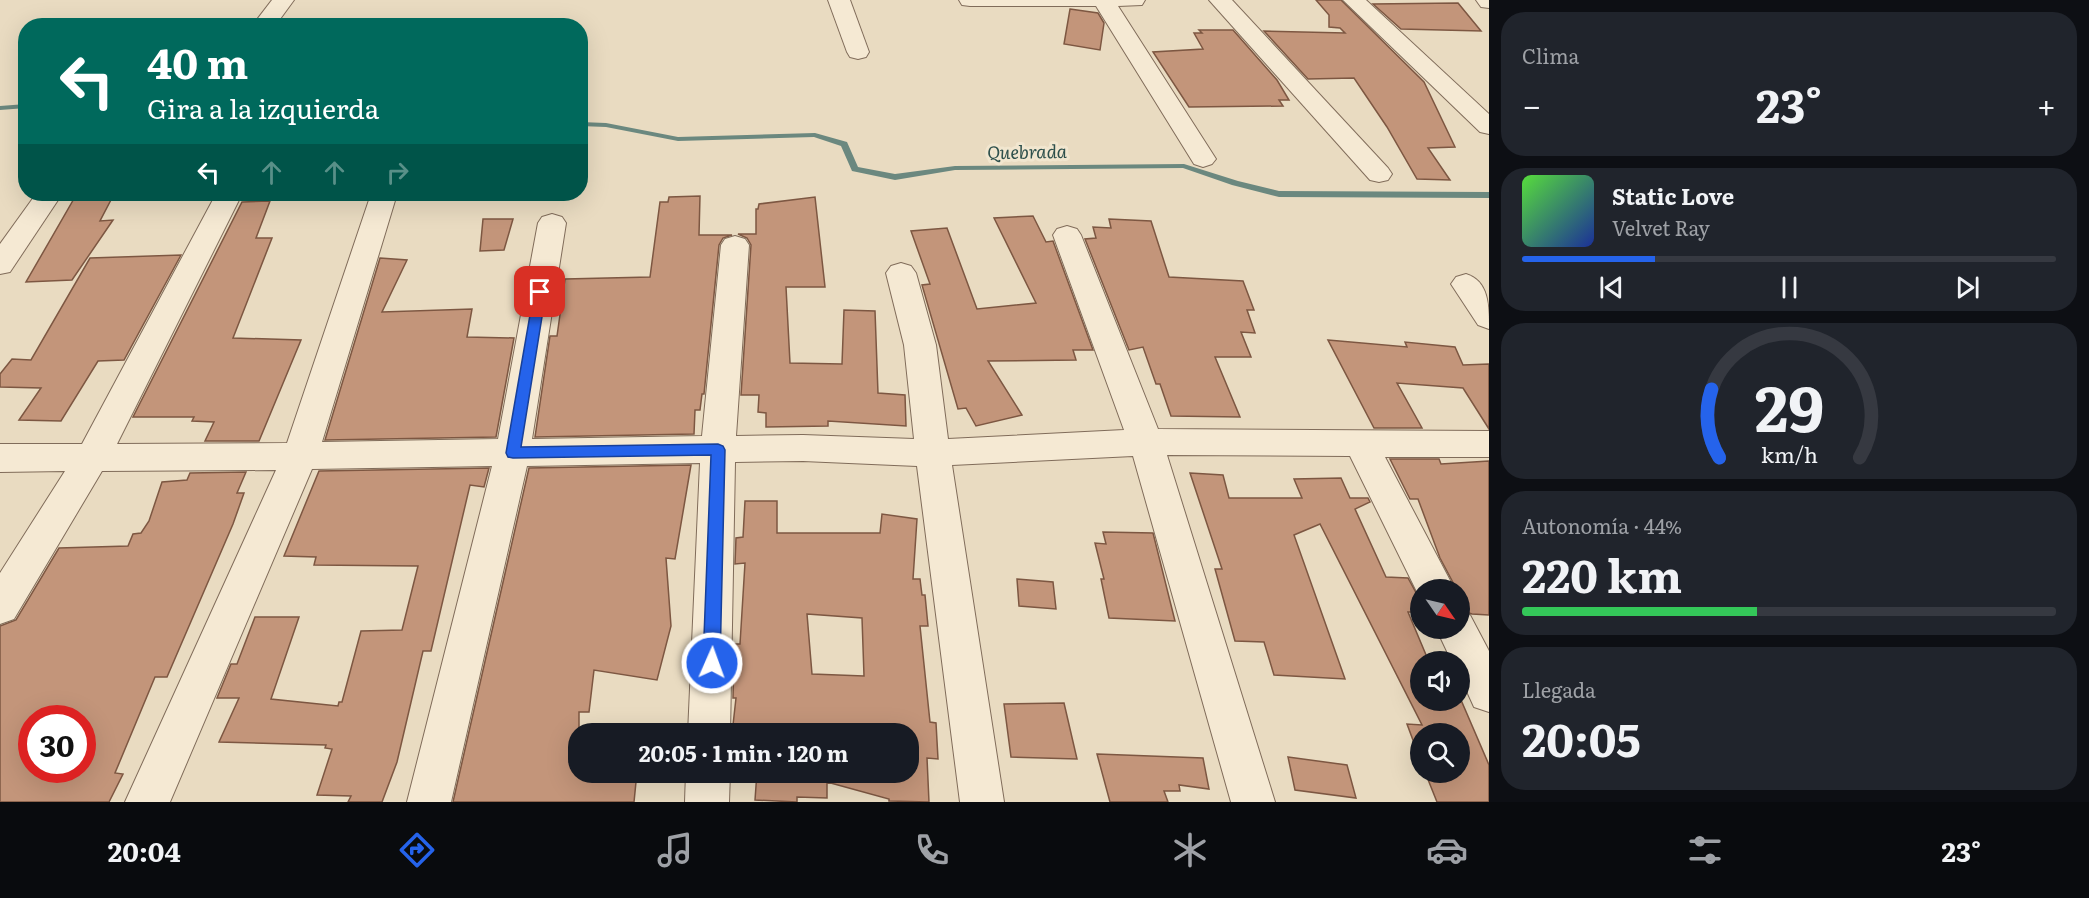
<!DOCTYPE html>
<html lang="es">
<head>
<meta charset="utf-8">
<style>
	:root { --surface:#171b24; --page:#20242c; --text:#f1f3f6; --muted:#9ea1a6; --line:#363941; --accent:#2563eb }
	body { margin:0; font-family:Literata,serif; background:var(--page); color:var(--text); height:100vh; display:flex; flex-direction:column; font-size:22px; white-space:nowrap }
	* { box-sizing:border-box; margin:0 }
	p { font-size:20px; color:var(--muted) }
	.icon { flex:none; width:33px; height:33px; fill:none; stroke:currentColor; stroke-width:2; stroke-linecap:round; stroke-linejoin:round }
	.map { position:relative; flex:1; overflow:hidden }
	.sheet { display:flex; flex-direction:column; gap:12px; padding:12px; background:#0d0f14; width:600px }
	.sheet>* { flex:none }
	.top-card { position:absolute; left:18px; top:18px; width:570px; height:183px; border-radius:24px; box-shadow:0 6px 24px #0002; background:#00695c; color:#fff; overflow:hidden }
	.needle { width:39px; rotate:124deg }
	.fabs { position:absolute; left:1410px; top:579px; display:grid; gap:12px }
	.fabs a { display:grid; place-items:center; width:60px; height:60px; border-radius:50%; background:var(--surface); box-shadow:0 6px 24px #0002; font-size:30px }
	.speed { position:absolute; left:18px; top:705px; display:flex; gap:12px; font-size:30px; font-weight:700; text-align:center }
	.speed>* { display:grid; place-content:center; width:78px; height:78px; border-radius:50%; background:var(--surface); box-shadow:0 6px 24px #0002; line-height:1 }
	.speed .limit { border:9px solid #d22; background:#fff; color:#111 }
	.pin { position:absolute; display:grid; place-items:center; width:51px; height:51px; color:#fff; margin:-26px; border-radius:12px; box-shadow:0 3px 9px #0006 }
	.me { position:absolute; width:66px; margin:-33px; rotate:2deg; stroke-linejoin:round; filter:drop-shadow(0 0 4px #0008) }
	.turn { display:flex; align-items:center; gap:21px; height:126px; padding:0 30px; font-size:27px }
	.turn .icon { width:78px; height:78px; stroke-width:2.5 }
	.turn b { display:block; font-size:42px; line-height:51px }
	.lanes { display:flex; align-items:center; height:57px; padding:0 30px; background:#0003; justify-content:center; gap:30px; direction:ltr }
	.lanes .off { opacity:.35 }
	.big { font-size:45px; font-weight:700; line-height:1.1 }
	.sheet .widget { flex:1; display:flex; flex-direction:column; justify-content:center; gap:9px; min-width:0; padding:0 21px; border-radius:24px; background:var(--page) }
	.sheet .dial { align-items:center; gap:0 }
	.dial svg { height:156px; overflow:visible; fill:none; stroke:var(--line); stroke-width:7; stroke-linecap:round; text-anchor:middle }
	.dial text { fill:var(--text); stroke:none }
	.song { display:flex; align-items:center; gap:18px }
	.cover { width:72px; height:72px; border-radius:9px; background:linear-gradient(135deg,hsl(110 70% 55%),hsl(230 70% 35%)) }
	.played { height:6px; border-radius:3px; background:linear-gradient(90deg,var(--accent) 25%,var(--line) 25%) }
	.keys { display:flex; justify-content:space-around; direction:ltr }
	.heat { display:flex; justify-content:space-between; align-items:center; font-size:33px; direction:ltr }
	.charge { height:9px; border-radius:4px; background:linear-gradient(90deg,#34c759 44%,var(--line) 0) }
	.trip { position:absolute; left:568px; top:723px; width:351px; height:60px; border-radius:24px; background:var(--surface); box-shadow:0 6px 24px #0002; font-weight:700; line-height:60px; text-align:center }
	.tabs { display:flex; height:96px; justify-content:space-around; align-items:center; background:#090b0e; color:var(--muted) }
	.tabs .icon { width:42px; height:42px }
	.tabs .active { color:var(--accent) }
	.tabs b { font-size:27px; color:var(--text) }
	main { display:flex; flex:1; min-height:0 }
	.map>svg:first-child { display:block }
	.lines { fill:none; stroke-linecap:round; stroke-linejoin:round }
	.stream { fill:#6b887f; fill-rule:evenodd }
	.building { fill:#c3957a; stroke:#7d5742; stroke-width:1.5; fill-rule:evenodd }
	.minor-casing { stroke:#806c5a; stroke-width:2 }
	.minor { fill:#f5e9d3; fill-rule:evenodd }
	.route { fill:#2563eb; stroke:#184099; stroke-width:1.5 }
	.labels { text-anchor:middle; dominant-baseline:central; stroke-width:6; stroke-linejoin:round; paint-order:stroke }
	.far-water-label { font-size:18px; font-style:italic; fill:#2e504c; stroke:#f1e6cf }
</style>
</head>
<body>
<main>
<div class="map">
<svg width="1489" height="802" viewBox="0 0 1489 802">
	<rect width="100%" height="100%" fill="#e9dbc1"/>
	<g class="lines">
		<g class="stream">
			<path d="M26 104V108L0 110V106Z"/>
			<path d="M580 122 606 123 678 137 815 133 847 142 858 167 895 174 955 166 1184 164 1238 181 1279 191 1489 192V198L1279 197 1232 185 1183 168 955 170 895 180 852 171 841 146 814 137 678 141 606 127 580 126Z"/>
		</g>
	</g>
	<g class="building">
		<path d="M1316 0H1341L1424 82 1455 147 1428 148 1450 180 1417 179 1387 127 1354 78 1308 79 1264 31 1345 33 1340 28 1329 27V15Z"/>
		<path d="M1458 3 1481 31 1401 29 1373 4Z"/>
		<path d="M1070 9 1098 13 1104 23 1100 50 1064 44Z"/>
		<path d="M1199 30H1233L1277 80 1289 100H1279L1283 106 1189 107 1153 52 1203 49 1194 33H1202Z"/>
		<path d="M113 196 100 221 113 220 72 280 26 282 75 197Z"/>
		<path d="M700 196 699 235H732L723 238 719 245 704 394H702L700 410H695L694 434 535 437 550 336H557L565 279 650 277 660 202H668L669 197Z"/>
		<path d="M815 197 825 287H786L790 363 842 364 844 310 875 311 878 393 905 395 906 426 828 421V426L766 427V413L758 412 759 395H741L751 245 747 238 738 234H756V209H758L759 204Z"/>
		<path d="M270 201 256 238H272L233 338 301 340 259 441H205L214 422 192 421 194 417H133L242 202Z"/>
		<path d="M1033 216 1046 242 1053 241 1093 350H1073L1076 360 988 361 1022 415 976 426 966 408 958 409 922 285 930 284 911 231 947 228 977 309 1036 303 994 218Z"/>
		<path d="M483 219H513L504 250 480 251Z"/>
		<path d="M1109 219 1151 221 1169 277 1243 281 1254 310H1247L1255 333 1241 332 1251 357H1215L1240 417 1171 416 1160 384H1156L1143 347 1129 350 1085 239 1096 238 1093 227 1111 228Z"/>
		<path d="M181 255 124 360 98 361 61 421 19 420 41 388 0 387V374L12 359 31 360 90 258Z"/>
		<path d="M380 258 407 260 382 312 472 309 467 337 514 338 496 437 325 440Z"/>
		<path d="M1328 340 1407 347 1405 342 1455 347 1463 365 1489 364V429L1463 388 1397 383 1422 428H1374Z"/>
		<path d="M1390 459H1439L1441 464 1489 461V615L1472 614 1460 610V590H1457L1440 558 1418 499H1410Z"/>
		<path d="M691 465 675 559 666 558 671 626 657 680 594 670 589 712H579V772H637L634 802H453L529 468Z"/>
		<path d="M489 468 484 487 470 485 431 651H423L397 762 382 802H348L351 796 317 795 332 749 325 748 326 745 219 742 239 698H217L231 664H237L255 617H299L271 699 338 706 339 702H342L361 631 402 630 418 566 314 565 316 557 284 556 319 471Z"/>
		<path d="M246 472 237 493H244L233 524 167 677H155L115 773 123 774 109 802H0V626L16 620 59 548 128 546 133 534 141 533 149 521 162 482 187 480 190 473ZM32 718H82V770H32Z"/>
		<path d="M1190 473 1223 475 1229 498H1302L1294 479 1341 478 1350 498H1368L1370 502 1355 509 1386 577 1408 578 1420 600V612H1408L1429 662H1420V700H1461L1489 765V802H1437L1425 772H1460V734H1420V759L1407 724 1422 725 1320 524 1294 535 1345 679 1274 675 1264 642 1235 641 1215 569H1222Z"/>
		<path d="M745 501H777V533H880L882 514 917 519 913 579H920L922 595H925L928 626H920L930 722 936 723 938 759 927 758 929 802 889 801V799L827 782V798L797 797V802L755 800 757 772H909V734H732L736 698H733L734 651 735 644H740L745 563 735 564 736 538 743 537ZM807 614 862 618 864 676 812 674Z"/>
		<path d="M1103 532 1153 533 1175 621 1109 618 1101 579H1104L1095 543 1106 544Z"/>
		<path d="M1017 579 1053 582 1056 609 1019 606Z"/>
		<path d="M1064 703 1077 759 1011 757 1004 704Z"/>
		<path d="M1097 754 1203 758 1209 789 1179 785 1180 791H1164L1168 802H1110Z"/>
		<path d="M1288 757 1347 765 1356 798 1295 790Z"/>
	</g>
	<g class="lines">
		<defs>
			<g id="minor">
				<path d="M272 0H294L275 26H252Z"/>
				<path d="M828 0H850L869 52 866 57 858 59 850 57 847 52Z"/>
				<path d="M959 0H1145L1142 5 1118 6 1216 159 1212 164 1203 167 1194 164 1096 6H970L962 5Z"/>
				<path d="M1209 0H1232L1388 168 1392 174 1388 180 1379 182 1370 180Z"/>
				<path d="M1343 0H1366L1489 114V134L1480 132Z"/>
				<path d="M1476 0H1489V8L1481 7Z"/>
				<path d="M36 194H62L10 272 0 274V244Z"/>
				<path d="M216 194H242L117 444 287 443 371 194H397L322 442 498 439 538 223 542 217 552 214 562 217 566 223 532 439 702 436 721 245 725 239 735 236 745 239 749 245 736 436 803 435 914 439 904 345 886 273 891 266 901 263 911 266 916 273 936 345 948 439 1124 430 1053 235 1057 229 1067 226 1077 229 1081 235 1158 429 1489 431V457H1385L1455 590H1420V598L1350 456 1167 455 1275 802H1231L1133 456 952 465 1004 802H960L917 466 803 461 735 462 730 734H688L700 463 527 466 451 802H407L492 466 312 469 170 802H125L276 470 102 471 14 619 0 624V573L65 471 0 472V444H82Z"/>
				<path d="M1466 274C1489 281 1489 306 1489 329L1478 325 1451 284 1456 277Z"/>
				<path d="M1460 612 1470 615 1489 651V712L1474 707 1460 676V662H1452L1436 628H1460Z"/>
				<path d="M686 772H730L729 802H685Z"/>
			</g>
		</defs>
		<use href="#minor" class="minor-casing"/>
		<use href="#minor" class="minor"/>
	</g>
	<path class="route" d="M540 288 546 292 521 447 718 444 723 446 725 450 720 663 718 668 712 670 706 668 703 663 711 455 513 458 508 457 506 453 534 292Z"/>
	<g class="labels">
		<g class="far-water-label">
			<text transform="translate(1027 151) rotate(-1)">Quebrada</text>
		</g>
	</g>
</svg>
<div class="fabs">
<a><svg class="needle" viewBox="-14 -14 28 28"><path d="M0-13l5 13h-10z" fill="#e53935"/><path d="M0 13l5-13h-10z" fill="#9ea1a6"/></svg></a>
<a><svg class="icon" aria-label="sound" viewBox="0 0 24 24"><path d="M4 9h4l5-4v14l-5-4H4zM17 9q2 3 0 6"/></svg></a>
<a><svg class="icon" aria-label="search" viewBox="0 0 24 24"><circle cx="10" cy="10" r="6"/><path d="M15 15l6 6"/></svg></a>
</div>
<div class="speed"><div class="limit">30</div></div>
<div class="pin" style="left:540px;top:292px;background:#d93025"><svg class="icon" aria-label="arrive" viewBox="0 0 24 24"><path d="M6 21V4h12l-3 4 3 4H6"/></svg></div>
<svg class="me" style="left:712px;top:663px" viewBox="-20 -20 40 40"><circle r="17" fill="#2563eb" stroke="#fff" stroke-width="3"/><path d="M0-11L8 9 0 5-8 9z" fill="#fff"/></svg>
<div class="trip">20:05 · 1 min · 120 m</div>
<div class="top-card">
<div class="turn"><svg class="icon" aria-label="left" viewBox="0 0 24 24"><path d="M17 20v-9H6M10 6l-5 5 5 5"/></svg><div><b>40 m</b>Gira a la izquierda</div></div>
<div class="lanes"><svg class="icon" aria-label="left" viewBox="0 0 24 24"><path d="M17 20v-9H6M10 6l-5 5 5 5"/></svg><svg class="icon off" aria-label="ahead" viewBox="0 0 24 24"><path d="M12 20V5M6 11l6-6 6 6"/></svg><svg class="icon off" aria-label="ahead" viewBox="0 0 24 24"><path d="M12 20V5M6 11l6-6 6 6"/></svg><svg class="icon off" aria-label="right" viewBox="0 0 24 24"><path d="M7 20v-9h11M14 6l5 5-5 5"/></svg></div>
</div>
</div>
<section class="sheet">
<div class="widget"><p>Clima</p>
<div class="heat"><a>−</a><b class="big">23°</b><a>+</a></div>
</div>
<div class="widget">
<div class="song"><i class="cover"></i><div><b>Static Love</b><p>Velvet Ray</p></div></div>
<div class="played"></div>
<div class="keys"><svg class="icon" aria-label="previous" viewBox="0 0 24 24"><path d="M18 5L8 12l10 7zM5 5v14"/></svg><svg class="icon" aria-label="pause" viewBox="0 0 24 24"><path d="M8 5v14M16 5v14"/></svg><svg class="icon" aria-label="next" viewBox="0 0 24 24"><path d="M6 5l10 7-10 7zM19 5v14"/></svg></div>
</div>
<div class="widget dial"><svg viewBox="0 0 100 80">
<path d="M14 69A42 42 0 1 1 86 69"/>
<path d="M14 69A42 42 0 0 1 10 34" stroke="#2563eb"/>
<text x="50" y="56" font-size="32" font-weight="700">29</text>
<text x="50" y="72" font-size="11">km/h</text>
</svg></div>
<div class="widget"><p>Autonomía · 44%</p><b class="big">220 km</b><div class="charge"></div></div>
<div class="widget"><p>Llegada</p><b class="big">20:05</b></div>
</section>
</main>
<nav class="tabs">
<b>20:04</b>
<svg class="icon active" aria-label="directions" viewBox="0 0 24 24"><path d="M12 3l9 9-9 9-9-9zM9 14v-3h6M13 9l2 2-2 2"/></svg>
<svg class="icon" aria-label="music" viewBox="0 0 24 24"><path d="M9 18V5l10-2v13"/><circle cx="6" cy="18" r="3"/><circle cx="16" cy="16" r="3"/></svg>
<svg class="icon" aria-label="phone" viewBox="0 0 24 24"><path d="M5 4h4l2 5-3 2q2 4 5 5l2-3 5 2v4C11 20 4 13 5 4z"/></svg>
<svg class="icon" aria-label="climate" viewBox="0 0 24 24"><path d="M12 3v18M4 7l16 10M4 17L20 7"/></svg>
<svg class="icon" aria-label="car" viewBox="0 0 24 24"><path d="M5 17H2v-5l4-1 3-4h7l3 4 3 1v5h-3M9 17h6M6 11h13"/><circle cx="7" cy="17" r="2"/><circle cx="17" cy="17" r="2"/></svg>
<svg class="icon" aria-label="filters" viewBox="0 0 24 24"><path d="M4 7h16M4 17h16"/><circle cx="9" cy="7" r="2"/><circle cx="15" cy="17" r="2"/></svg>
<b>23°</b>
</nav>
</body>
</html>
